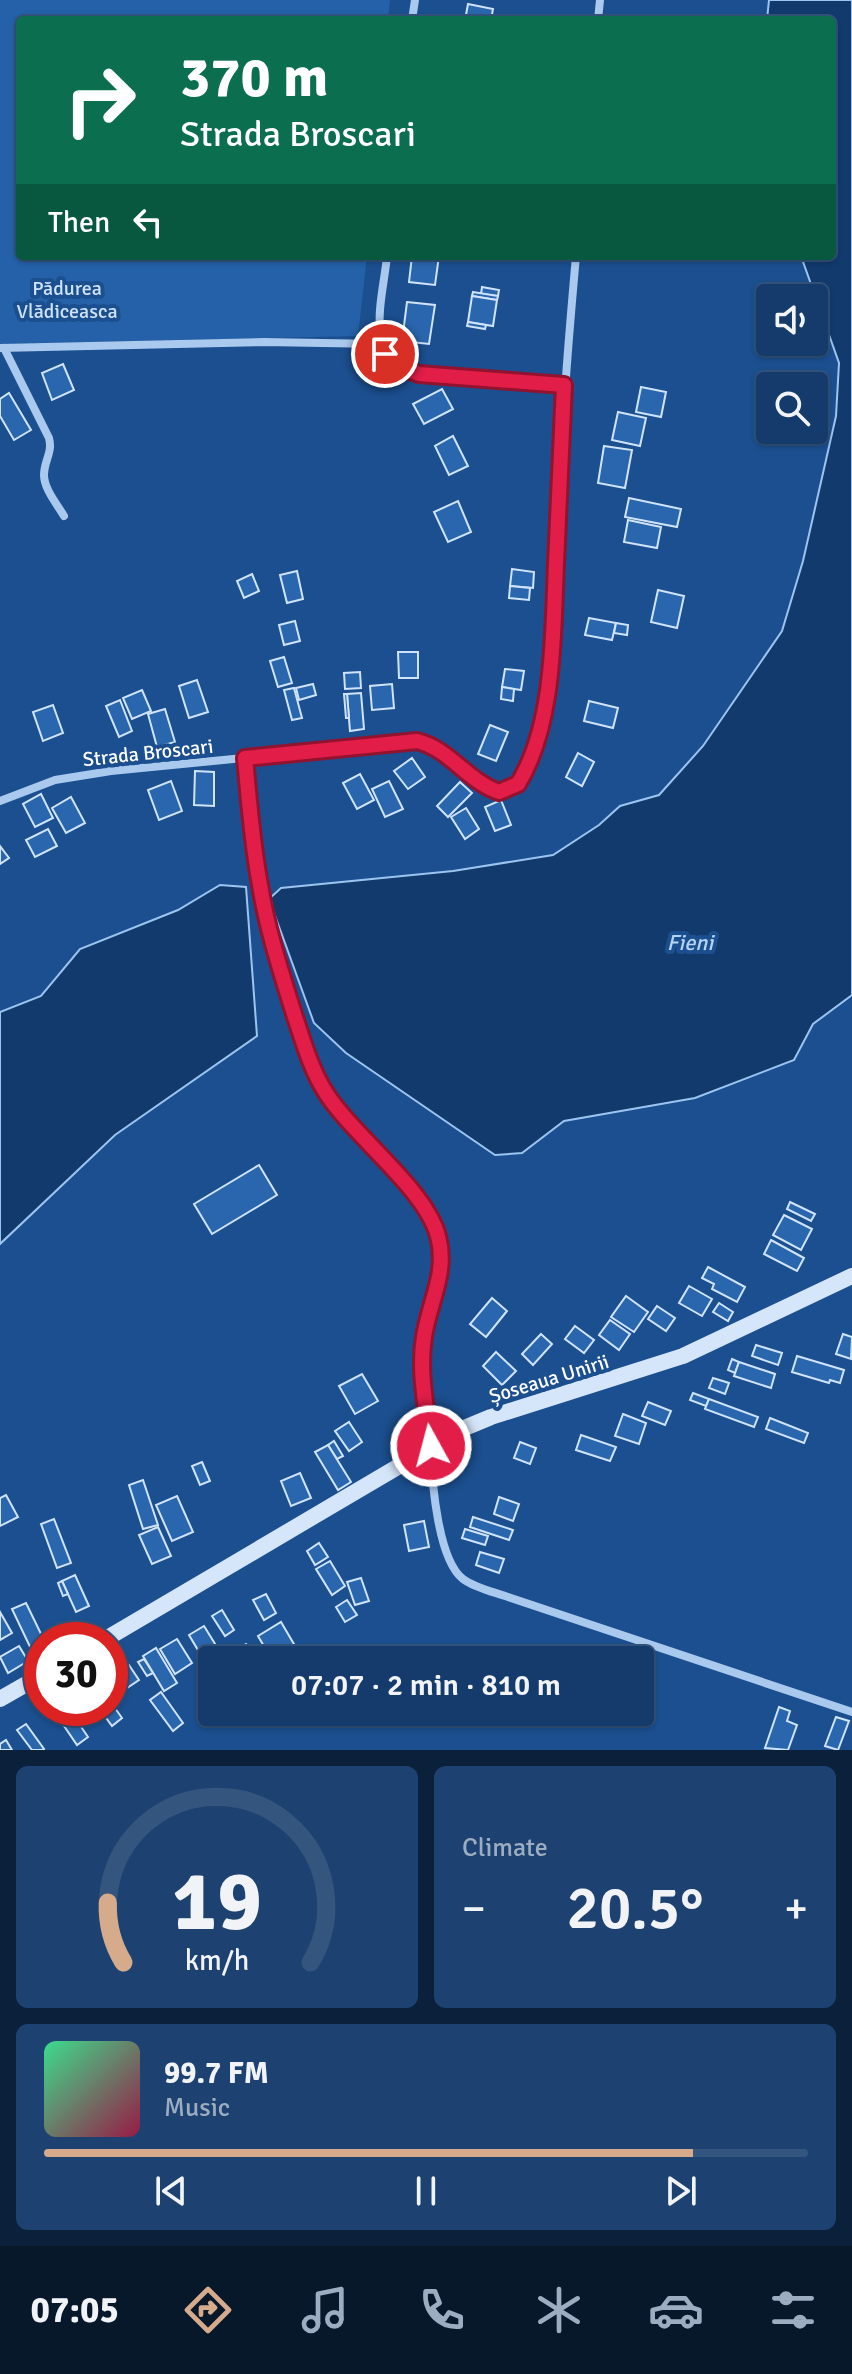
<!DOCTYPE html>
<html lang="en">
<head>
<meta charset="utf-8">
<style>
	:root { --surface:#143b6b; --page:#1d4271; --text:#f1f3f6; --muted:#9dadc1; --line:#33557e; --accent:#d6ab8b }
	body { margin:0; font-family:Signika,sans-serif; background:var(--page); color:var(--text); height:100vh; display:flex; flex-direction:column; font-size:30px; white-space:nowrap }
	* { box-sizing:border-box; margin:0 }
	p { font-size:26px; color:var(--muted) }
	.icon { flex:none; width:44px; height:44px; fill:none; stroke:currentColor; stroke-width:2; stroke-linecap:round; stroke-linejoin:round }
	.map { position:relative; height:1750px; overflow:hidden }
	.side { display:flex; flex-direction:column; gap:16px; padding:16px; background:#0b203b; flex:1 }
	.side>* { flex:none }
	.top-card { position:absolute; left:16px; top:16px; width:820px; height:244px; border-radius:8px; box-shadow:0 2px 6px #0004,0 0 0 2px var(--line); background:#0b6e4f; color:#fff; overflow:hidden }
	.buttons { position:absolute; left:756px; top:284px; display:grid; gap:16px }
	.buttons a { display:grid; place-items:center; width:72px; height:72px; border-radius:8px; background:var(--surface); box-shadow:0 2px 6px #0004,0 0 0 2px var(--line); font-size:40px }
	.speed { position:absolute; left:24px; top:1622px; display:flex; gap:16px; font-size:40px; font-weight:700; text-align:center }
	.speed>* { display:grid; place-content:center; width:104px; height:104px; border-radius:50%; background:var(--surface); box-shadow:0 2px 6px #0004,0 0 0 2px var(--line); line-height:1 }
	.speed .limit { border:12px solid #d22; background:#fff; color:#111 }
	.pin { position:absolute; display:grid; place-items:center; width:68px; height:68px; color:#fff; margin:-34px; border:4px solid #fff; border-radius:50%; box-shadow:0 2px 8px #0007 }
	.me { position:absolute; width:88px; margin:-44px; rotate:353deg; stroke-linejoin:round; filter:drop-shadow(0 0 6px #0008) }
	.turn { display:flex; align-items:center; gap:28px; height:168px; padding:0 32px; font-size:36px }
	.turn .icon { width:104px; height:104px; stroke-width:2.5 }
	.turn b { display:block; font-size:56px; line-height:68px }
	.then { display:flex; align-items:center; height:76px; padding:0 32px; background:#0003; gap:16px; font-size:30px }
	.big { font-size:60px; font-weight:600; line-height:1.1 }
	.side .tile { flex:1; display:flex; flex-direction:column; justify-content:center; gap:12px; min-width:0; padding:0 28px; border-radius:12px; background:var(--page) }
	.side .dial { align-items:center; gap:0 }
	.dial svg { height:208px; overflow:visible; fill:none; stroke:var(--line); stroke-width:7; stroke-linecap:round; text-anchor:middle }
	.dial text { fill:var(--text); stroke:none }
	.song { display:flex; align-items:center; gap:24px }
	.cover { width:96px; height:96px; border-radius:12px; background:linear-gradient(135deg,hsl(150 70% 55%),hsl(340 70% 35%)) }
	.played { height:8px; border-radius:4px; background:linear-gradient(90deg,var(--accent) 85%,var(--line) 85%) }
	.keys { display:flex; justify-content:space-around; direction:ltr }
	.heat { display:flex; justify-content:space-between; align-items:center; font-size:44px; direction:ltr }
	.side .tiles { flex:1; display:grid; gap:16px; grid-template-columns:1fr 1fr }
	.tile:last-child { grid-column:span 2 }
	.trip { position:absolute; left:198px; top:1646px; width:456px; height:80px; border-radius:8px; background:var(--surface); box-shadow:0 2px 6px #0004,0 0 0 2px var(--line); font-weight:600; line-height:80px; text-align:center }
	.dock { display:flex; height:128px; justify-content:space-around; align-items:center; background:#08182b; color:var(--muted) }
	.dock .icon { width:56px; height:56px }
	.dock .active { color:var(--accent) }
	.dock b { font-size:36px; color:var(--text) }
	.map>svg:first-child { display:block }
	.green { fill:#2461a8 }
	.water { fill:#123a6d; stroke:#9cc4f0; stroke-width:2 }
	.building { fill:#2a66ad; stroke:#cfe3fa; stroke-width:2 }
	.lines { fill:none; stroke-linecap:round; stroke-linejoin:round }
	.street { stroke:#a9c9ee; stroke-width:8 }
	.secondary { stroke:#d6e6fa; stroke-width:16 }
	.route-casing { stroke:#92132f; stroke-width:20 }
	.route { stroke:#e11d48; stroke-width:14 }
	.labels { text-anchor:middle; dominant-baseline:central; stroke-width:8; stroke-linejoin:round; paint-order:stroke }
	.park-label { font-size:20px; fill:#cfe3fa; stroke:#1b4f8f }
	.street-label { font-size:20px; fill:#fff; stroke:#1b4f8f }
	.water-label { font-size:22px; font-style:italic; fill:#b5d3f5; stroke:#1b4f8f }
</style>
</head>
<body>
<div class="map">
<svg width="852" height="1750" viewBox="0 0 852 1750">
	<rect width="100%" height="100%" fill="#1b4f8f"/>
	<path class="green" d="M0 0H390L388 20H20V256H367L358 336 0 344Z"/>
	<g class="water">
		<path d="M769 0H852V995L813 1024 794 1060 695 1098 564 1121 522 1153 495 1155 346 1053 314 1023 269 899 281 888 453 871 553 855 599 825 620 806 659 795 703 746 782 631 803 561 836 416 839 363 801 256H832V20H767Z"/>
		<path d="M220 885 246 887 257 1036 115 1135 0 1244V1012L41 996 80 949 178 910Z"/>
	</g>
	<g class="building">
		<path d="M468 4 493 9 491 20H465Z"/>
		<path d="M412 256H439L435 285 409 282Z"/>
		<path d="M482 287 499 290 498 296 481 294Z"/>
		<path d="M473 292 498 296 497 300 472 296Z"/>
		<path d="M472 296 497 300 493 326 468 322Z"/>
		<path d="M407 302 435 305 429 344 402 341Z"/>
		<path d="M468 322 486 325 485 329 467 326Z"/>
		<path d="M63 364 74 390 52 400 42 373Z"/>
		<path d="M641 387 666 392 661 417 636 412Z"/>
		<path d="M442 389 453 409 424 424 413 404Z"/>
		<path d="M9 393 31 430 14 440 0 416V399Z"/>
		<path d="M618 412 646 418 640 446 612 440Z"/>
		<path d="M453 436 468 466 449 475 435 446Z"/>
		<path d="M604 446 632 450 625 488 598 483Z"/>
		<path d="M629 498 681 509 677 527 625 517Z"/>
		<path d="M458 501 471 532 448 542 434 512Z"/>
		<path d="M628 520 661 527 657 548 624 542Z"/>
		<path d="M512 569 534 572 533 588 510 586Z"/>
		<path d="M297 571 303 599 287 603 280 575Z"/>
		<path d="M252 574 259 591 244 598 237 581Z"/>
		<path d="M510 586 530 588 529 600 509 598Z"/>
		<path d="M658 590 684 596 677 628 651 622Z"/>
		<path d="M589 618 616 623 612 640 585 635Z"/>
		<path d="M295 621 300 641 284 645 279 625Z"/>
		<path d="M616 623 628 625 627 635 614 633Z"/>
		<path d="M398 652H418V678H399Z"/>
		<path d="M284 657 292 683 278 687 270 661Z"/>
		<path d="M505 669 524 671 521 690 502 687Z"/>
		<path d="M360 672 361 688 345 689 344 673Z"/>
		<path d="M197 680 208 712 189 718 179 686Z"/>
		<path d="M313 684 316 695 299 700 296 688Z"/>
		<path d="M392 684 394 708 372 710 370 686Z"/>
		<path d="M502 687 514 689 513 701 501 699Z"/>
		<path d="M294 688 302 718 292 720 284 690Z"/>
		<path d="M142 690 151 711 132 719 123 698Z"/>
		<path d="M361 693 364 729 350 731 347 694Z"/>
		<path d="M344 694H347L349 718H346Z"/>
		<path d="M120 700 132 731 119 737 106 706Z"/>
		<path d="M589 701 618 708 613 728 584 721Z"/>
		<path d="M53 705 63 733 43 741 33 712Z"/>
		<path d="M165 709 175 742 157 747 148 714Z"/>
		<path d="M490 725 508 732 496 761 478 754Z"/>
		<path d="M578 753 594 762 582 786 566 777Z"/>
		<path d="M412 758 425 777 408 789 394 771Z"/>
		<path d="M195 771 214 772V806L194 805Z"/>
		<path d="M360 774 374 800 357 809 343 783Z"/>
		<path d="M171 781 182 811 159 820 148 790Z"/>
		<path d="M389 781 403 809 385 817 372 789Z"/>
		<path d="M460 782 472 793 448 817 437 806Z"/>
		<path d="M41 794 53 818 35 827 23 804Z"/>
		<path d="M71 797 85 823 66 833 52 808Z"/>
		<path d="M501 800 511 825 495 831 485 807Z"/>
		<path d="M466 808 479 829 465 839 451 817Z"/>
		<path d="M48 829 57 846 35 857 26 840Z"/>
		<path d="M0 846 9 858 0 864Z"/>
		<path d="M259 1165 277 1195 212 1234 194 1204Z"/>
		<path d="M790 1202 815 1214 811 1221 787 1209Z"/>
		<path d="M784 1215 812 1229 801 1250 773 1235Z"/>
		<path d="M771 1240 804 1258 797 1271 764 1254Z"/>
		<path d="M708 1267 745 1287 737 1302 712 1289 714 1284 702 1278Z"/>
		<path d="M689 1286 712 1299 702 1316 679 1303Z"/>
		<path d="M626 1296 648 1312 634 1332 611 1317Z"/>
		<path d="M492 1298 507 1311 486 1337 470 1324Z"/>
		<path d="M719 1303 733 1312 728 1321 713 1312Z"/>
		<path d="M657 1306 675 1318 666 1331 648 1319Z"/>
		<path d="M610 1320 630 1334 619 1350 599 1335Z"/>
		<path d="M575 1326 594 1340 584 1353 565 1339Z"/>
		<path d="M541 1334 552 1344 533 1365 522 1354Z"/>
		<path d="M843 1334 852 1337 851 1359 836 1354Z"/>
		<path d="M756 1345 782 1353 778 1365 752 1356Z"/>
		<path d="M496 1352 516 1371 502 1385 483 1366Z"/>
		<path d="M797 1356 844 1370 840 1383 830 1380 829 1383 792 1372Z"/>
		<path d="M732 1359 739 1362 735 1373 728 1370Z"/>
		<path d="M739 1362 775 1374 771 1388 734 1376Z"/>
		<path d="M362 1374 378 1401 355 1414 339 1386Z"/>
		<path d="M713 1378 729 1383 725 1394 709 1388Z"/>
		<path d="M693 1393 709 1399 706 1406 690 1400Z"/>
		<path d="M709 1399 758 1417 754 1427 705 1409Z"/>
		<path d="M648 1402 671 1411 665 1425 642 1416Z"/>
		<path d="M623 1414 646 1423 639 1444 615 1436Z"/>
		<path d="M770 1418 808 1433 804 1443 766 1429Z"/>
		<path d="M349 1422 362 1442 349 1451 335 1431Z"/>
		<path d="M581 1435 616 1447 610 1461 576 1450Z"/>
		<path d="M334 1441 343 1456 337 1459 328 1445Z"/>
		<path d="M520 1442 536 1448 530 1464 514 1458Z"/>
		<path d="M328 1445 351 1482 338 1490 315 1452Z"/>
		<path d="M202 1462 210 1481 200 1485 192 1466Z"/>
		<path d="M300 1473 311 1498 291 1506 281 1481Z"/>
		<path d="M143 1480 158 1525 143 1529 129 1485Z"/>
		<path d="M6 1495 18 1517 0 1526V1498Z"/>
		<path d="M177 1496 193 1532 172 1541 156 1505Z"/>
		<path d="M499 1497 519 1504 513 1521 494 1514Z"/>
		<path d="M473 1517 513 1530 509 1540 470 1527Z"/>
		<path d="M54 1519 71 1563 57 1568 41 1524Z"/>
		<path d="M424 1521 429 1547 409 1551 404 1525Z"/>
		<path d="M158 1527 171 1556 152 1564 139 1535Z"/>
		<path d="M465 1529 488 1536 485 1545 462 1538Z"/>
		<path d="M319 1543 328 1557 315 1565 307 1551Z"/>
		<path d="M480 1552 504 1559 499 1573 476 1565Z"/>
		<path d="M330 1561 345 1586 332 1595 316 1569Z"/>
		<path d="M75 1575 89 1606 76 1612 62 1581Z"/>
		<path d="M361 1578 369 1601 355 1605 347 1582Z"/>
		<path d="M62 1581 68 1594 63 1596 58 1583Z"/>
		<path d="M266 1594 276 1613 264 1620 253 1600Z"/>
		<path d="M347 1600 357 1615 345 1622 336 1607Z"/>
		<path d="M26 1603 44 1640 42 1647 32 1651 12 1609Z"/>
		<path d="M222 1610 234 1630 225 1636 212 1616Z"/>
		<path d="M0 1612 12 1633 0 1640Z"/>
		<path d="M281 1622 298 1651 283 1660H272L258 1636Z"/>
		<path d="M204 1626 225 1660H212L211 1672 189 1635Z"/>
		<path d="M177 1639 192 1663 175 1674 160 1649Z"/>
		<path d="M246 1644 255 1660H236L231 1652Z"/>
		<path d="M19 1646 28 1661 8 1673 0 1657Z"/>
		<path d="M156 1648 177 1683 164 1691 143 1656Z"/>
		<path d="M144 1659 153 1673 147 1676 138 1662Z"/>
		<path d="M129 1665 139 1680 124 1690 114 1674Z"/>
		<path d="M161 1692 183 1723 173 1731 150 1700Z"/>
		<path d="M110 1701 122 1718 112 1726 99 1708H110Z"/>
		<path d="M779 1707 790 1711 787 1721 797 1725 788 1750 765 1748Z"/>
		<path d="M79 1708H95L97 1711 86 1719Z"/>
		<path d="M73 1715 88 1737 77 1745 62 1723Z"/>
		<path d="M836 1717 849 1721 838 1750 825 1746Z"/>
		<path d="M26 1724 44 1749 42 1750H32L17 1730Z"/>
		<path d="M6 1740 12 1750H0V1744Z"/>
	</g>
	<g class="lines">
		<g class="street">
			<path d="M412 20 415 0"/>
			<path d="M598 20 600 0"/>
			<path d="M387 256C383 299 361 361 419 374L564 385"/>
			<path d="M0 348 264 342 381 344"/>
			<path d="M4 348 49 438C53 453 44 460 44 475 44 489 57 504 64 516"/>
			<path d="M245 758C249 800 253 842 259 884 267 928 280 970 294 1012 302 1037 308 1063 321 1086 349 1135 426 1186 438 1238 447 1275 429 1303 424 1338 419 1376 430 1414 431 1452 432 1482 438 1560 463 1579 475 1588 494 1592 508 1597L852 1712"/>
			<path d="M0 801 55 780 111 771 417 741C450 748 467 781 499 792L518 784C541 746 545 703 549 660 557 593 558 525 561 458 564 390 570 323 576 256"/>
		</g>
		<g class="secondary">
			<path d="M104 1640 462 1429 491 1417 683 1356 852 1276"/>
			<path d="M0 1699 42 1675"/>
		</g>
	</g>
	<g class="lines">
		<defs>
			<path id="route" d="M385 354 400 367 419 374 564 385C561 445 559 504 556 563 553 631 555 724 518 784L499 792C467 781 450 749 417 741L245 758C249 800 252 843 260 885 267 929 281 972 294 1014 303 1041 311 1070 326 1093 354 1137 425 1188 438 1236 448 1273 429 1302 424 1337 418 1372 427 1411 431 1446"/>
		</defs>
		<use href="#route" class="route-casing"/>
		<use href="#route" class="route"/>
	</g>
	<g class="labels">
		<g class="park-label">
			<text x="67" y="288">Pădurea<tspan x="67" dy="23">Vlădiceasca</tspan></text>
		</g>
		<g class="street-label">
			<text transform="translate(148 753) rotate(-6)">Strada Broscari</text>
			<text transform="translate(549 1379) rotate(-17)">Șoseaua Unirii</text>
		</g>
		<g class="water-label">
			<text x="690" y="942">Fieni</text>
		</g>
	</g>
</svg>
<div class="buttons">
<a><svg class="icon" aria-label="sound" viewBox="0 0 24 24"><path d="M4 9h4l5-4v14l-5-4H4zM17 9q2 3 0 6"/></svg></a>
<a><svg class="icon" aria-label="search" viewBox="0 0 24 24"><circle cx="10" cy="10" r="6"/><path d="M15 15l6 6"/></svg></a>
</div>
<div class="speed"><div class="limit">30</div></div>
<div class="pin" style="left:385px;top:354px;background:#d93025"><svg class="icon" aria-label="arrive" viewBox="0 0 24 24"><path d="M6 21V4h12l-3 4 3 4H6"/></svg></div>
<svg class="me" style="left:431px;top:1446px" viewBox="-20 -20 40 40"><circle r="17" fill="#e11d48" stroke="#fff" stroke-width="3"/><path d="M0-11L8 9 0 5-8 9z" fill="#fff"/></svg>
<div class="trip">07:07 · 2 min · 810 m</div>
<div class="top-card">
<div class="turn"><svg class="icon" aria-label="right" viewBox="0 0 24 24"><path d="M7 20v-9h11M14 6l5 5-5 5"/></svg><div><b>370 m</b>Strada Broscari</div></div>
<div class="then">Then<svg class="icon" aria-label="left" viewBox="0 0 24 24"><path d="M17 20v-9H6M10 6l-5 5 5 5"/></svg></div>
</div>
</div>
<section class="side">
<div class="tiles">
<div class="tile dial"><svg viewBox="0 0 100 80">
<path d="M14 69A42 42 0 1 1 86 69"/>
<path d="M14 69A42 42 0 0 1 8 46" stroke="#d6ab8b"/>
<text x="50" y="56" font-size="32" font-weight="700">19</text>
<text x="50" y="72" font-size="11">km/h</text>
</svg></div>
<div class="tile"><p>Climate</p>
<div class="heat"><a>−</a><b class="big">20.5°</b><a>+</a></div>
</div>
<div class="tile">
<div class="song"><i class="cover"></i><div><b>99.7 FM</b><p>Music</p></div></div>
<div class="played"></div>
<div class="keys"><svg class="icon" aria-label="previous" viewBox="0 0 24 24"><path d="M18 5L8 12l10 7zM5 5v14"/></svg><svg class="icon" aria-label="pause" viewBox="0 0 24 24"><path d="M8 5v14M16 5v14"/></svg><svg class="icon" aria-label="next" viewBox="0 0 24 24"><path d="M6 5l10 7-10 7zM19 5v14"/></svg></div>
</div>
</div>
</section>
<nav class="dock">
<b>07:05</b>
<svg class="icon active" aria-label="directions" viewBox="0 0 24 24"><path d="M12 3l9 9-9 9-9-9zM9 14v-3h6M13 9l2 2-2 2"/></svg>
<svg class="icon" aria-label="music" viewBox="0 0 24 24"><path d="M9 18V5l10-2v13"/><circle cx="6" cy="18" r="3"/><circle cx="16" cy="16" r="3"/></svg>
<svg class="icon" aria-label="phone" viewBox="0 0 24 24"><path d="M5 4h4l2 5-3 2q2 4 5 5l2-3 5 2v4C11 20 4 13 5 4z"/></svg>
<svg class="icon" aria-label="climate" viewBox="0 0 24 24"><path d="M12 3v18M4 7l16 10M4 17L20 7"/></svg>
<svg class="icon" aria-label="car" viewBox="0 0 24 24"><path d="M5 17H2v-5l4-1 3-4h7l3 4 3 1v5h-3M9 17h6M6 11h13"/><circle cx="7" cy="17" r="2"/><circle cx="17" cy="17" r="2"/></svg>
<svg class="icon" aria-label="filters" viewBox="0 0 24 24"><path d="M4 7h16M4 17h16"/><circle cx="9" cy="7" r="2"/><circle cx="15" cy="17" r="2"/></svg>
</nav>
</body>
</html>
